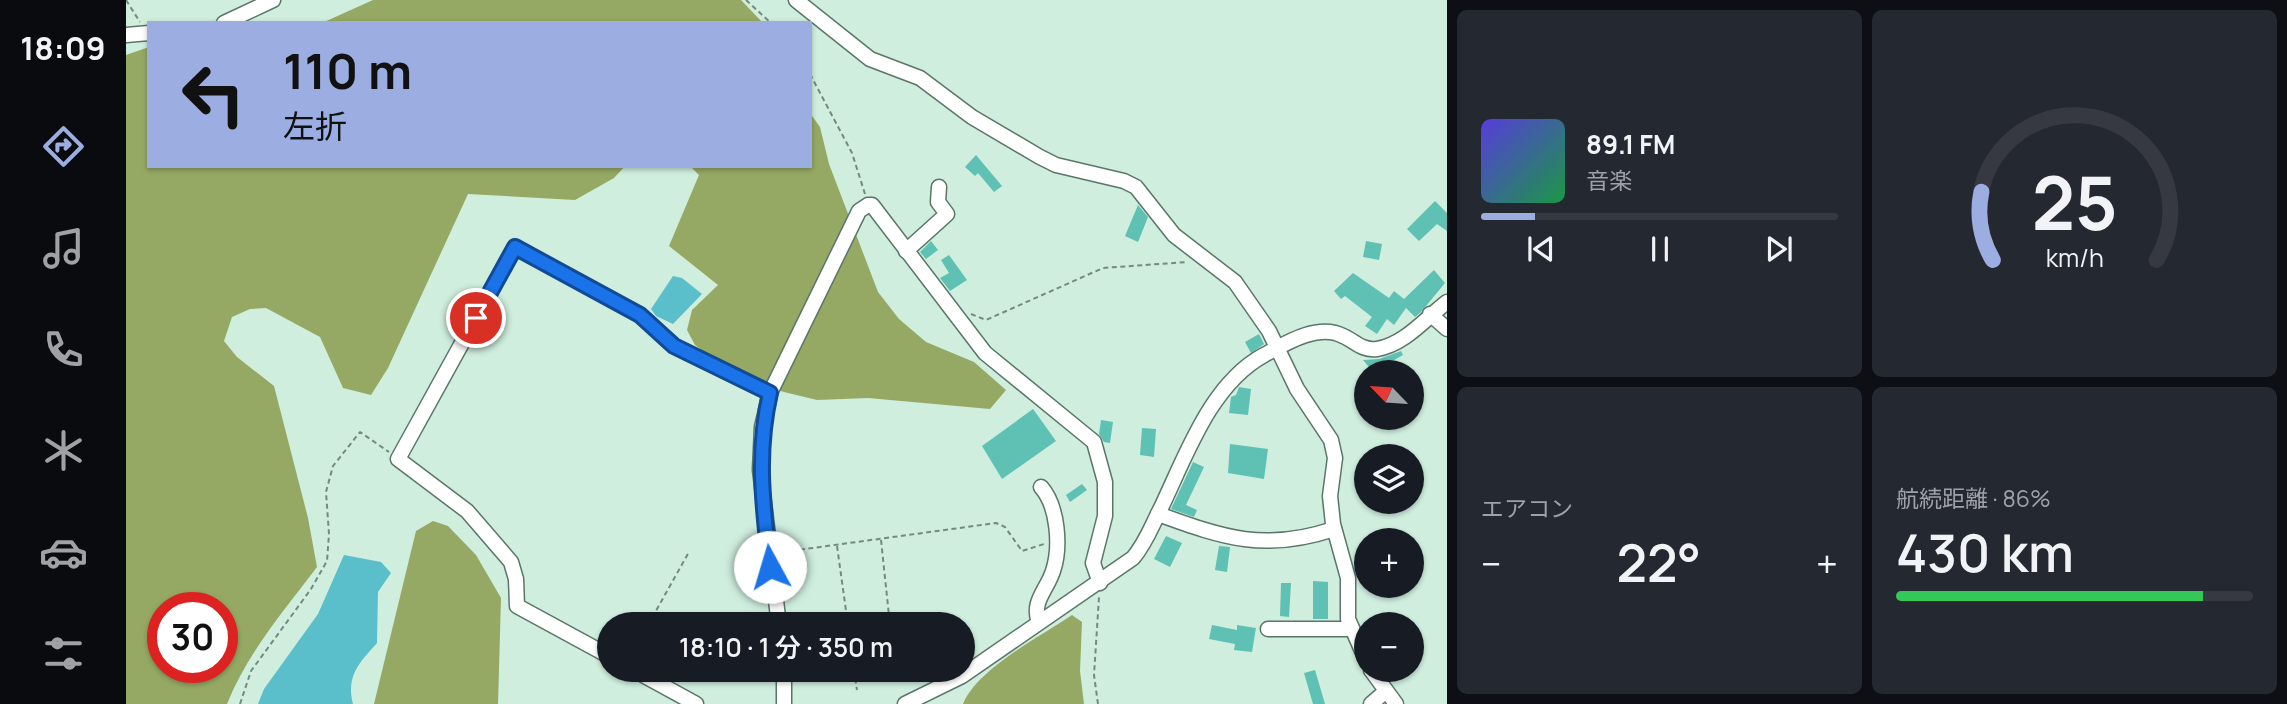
<!DOCTYPE html>
<html lang="ja">
<head>
<meta charset="utf-8">
<style>
	:root { --surface:#171b24; --page:#242831; --text:#f1f3f6; --muted:#9ea1a6; --line:#363941; --accent:#9bade1 }
	body { margin:0; font-family:Manrope,"Noto Sans JP",sans-serif; background:var(--page); color:var(--text); height:100vh; display:flex; flex-direction:column; font-size:26px; white-space:nowrap }
	* { box-sizing:border-box; margin:0 }
	p { font-size:23px; color:var(--muted) }
	.icon { flex:none; width:38px; height:38px; fill:none; stroke:currentColor; stroke-width:2; stroke-linecap:round; stroke-linejoin:round }
	.map { position:relative; flex:1; overflow:hidden }
	.panel { display:flex; flex-direction:column; gap:10px; padding:10px; background:#0d0f14; width:840px }
	.panel>* { flex:none }
	.banner { position:absolute; left:21px; top:21px; width:665px; height:147px; border-radius:0px; box-shadow:0 2px 5px #0004; background:#9bade1; color:#111; overflow:hidden }
	.needle { width:46px; rotate:295deg }
	.buttons { position:absolute; left:1228px; top:360px; display:grid; gap:14px }
	.buttons a { display:grid; place-items:center; width:70px; height:70px; border-radius:50%; background:var(--surface); box-shadow:0 2px 5px #0004; font-size:35px }
	.speed { position:absolute; left:21px; top:592px; display:flex; gap:14px; font-size:35px; font-weight:700; text-align:center }
	.speed>* { display:grid; place-content:center; width:91px; height:91px; border-radius:50%; background:var(--surface); box-shadow:0 2px 5px #0004; line-height:1 }
	.speed .limit { border:10px solid #d22; background:#fff; color:#111 }
	.pin { position:absolute; display:grid; place-items:center; width:60px; height:60px; color:#fff; margin:-30px; border:4px solid #fff; border-radius:50%; box-shadow:0 2px 7px #0007 }
	.me { position:absolute; width:77px; margin:-38px; rotate:354deg; stroke-linejoin:round; filter:drop-shadow(0 0 5px #0008) }
	.turn { display:flex; align-items:center; gap:24px; height:147px; padding:0 21px; font-size:32px }
	.turn .icon { width:91px; height:91px; stroke-width:2.5 }
	.turn b { display:block; font-size:49px; line-height:60px }
	.big { font-size:52px; font-weight:600; line-height:1.1 }
	.panel .card { flex:1; display:flex; flex-direction:column; justify-content:center; gap:10px; min-width:0; padding:0 24px; border-radius:10px; background:var(--page) }
	.panel .dial { align-items:center; gap:0 }
	.dial svg { height:182px; overflow:visible; fill:none; stroke:var(--line); stroke-width:7; stroke-linecap:round; text-anchor:middle }
	.dial text { fill:var(--text); stroke:none }
	.song { display:flex; align-items:center; gap:21px }
	.cover { width:84px; height:84px; border-radius:10px; background:linear-gradient(135deg,hsl(250 70% 55%),hsl(140 70% 35%)) }
	.played { height:7px; border-radius:4px; background:linear-gradient(90deg,var(--accent) 15%,var(--line) 15%) }
	.keys { display:flex; justify-content:space-around; direction:ltr }
	.heat { display:flex; justify-content:space-between; align-items:center; font-size:38px; direction:ltr }
	.charge { height:10px; border-radius:5px; background:linear-gradient(90deg,#34c759 86%,var(--line) 0) }
	.panel .tiles { flex:1; display:grid; gap:10px; grid-template-columns:repeat(2,1fr) }
	.trip { position:absolute; left:471px; top:612px; width:378px; height:70px; border-radius:35px; background:var(--surface); box-shadow:0 2px 5px #0004; font-weight:600; line-height:70px; text-align:center }
	main { display:flex; flex:1; min-height:0 }
	.menu { display:flex; flex-direction:column; width:126px; justify-content:space-around; align-items:center; background:#090b0e; color:var(--muted) }
	.menu .icon { width:49px; height:49px }
	.menu .on { color:var(--accent) }
	.menu b { font-size:32px; color:var(--text) }
	.map>svg:first-child { display:block }
	.forest { fill:#95a964; fill-rule:evenodd }
	.water { fill:#5abfca }
	.building { fill:#5ec1b3 }
	.lines { fill:none; stroke-linecap:round; stroke-linejoin:round }
	.minor-casing { stroke:#5a7668; stroke-width:17 }
	.path { stroke:#758a7f; stroke-width:2; stroke-dasharray:5 3.5; stroke-linecap:butt }
	.minor { stroke:#fff; stroke-width:14 }
	.route-casing { stroke:#114b97; stroke-width:18 }
	.route { stroke:#1a73e8; stroke-width:12 }
</style>
</head>
<body>
<main>
<nav class="menu">
<b>18:09</b>
<svg class="icon on" aria-label="directions" viewBox="0 0 24 24"><path d="M12 3l9 9-9 9-9-9zM9 14v-3h6M13 9l2 2-2 2"/></svg>
<svg class="icon" aria-label="music" viewBox="0 0 24 24"><path d="M9 18V5l10-2v13"/><circle cx="6" cy="18" r="3"/><circle cx="16" cy="16" r="3"/></svg>
<svg class="icon" aria-label="phone" viewBox="0 0 24 24"><path d="M5 4h4l2 5-3 2q2 4 5 5l2-3 5 2v4C11 20 4 13 5 4z"/></svg>
<svg class="icon" aria-label="climate" viewBox="0 0 24 24"><path d="M12 3v18M4 7l16 10M4 17L20 7"/></svg>
<svg class="icon" aria-label="car" viewBox="0 0 24 24"><path d="M5 17H2v-5l4-1 3-4h7l3 4 3 1v5h-3M9 17h6M6 11h13"/><circle cx="7" cy="17" r="2"/><circle cx="17" cy="17" r="2"/></svg>
<svg class="icon" aria-label="filters" viewBox="0 0 24 24"><path d="M4 7h16M4 17h16"/><circle cx="9" cy="7" r="2"/><circle cx="15" cy="17" r="2"/></svg>
</nav>
<div class="map">
<svg width="1321" height="704" viewBox="0 0 1321 704">
	<rect width="100%" height="100%" fill="#cfeede"/>
	<g class="forest">
		<path d="M247 0H615L637 23H196Z"/>
		<path d="M23 47V166H499L488 178 449 200 342 194 262 368 245 395 217 388 194 337 140 308 124 309 106 317 98 341 111 357 148 386 182 518 191 567C157 612 122 652 101 704H0V55ZM37 607H96V667H37Z"/>
		<path d="M684 113 694 127 703 164 752 292 773 319 800 342 848 362 880 390 864 409 742 398 691 400 658 392 612 378 569 345 561 330 566 310 592 285 543 246 573 175 564 166H684Z"/>
		<path d="M307 521 322 526 350 555 375 598 372 704H248L290 531Z"/>
		<path d="M946 615 956 622 954 671 958 704H837C851 669 915 636 946 615Z"/>
	</g>
	<g class="water">
		<path d="M547 276 556 278 576 294 547 324 530 316 525 309Z"/>
		<path d="M218 555 255 562 265 573 252 592 251 643C233 663 220 676 227 704H132L138 689 192 614Z"/>
	</g>
	<g class="building">
		<path d="M850 155 876 186 868 192 852 173 849 176 839 167Z"/>
		<path d="M1309 201 1321 213V231L1311 224 1293 241 1281 229Z"/>
		<path d="M1012 205 1022 217 1012 242 999 236Z"/>
		<path d="M805 241 812 250 800 259 794 252Z"/>
		<path d="M1240 241 1256 244 1253 260 1237 257Z"/>
		<path d="M823 255 841 280 824 291 814 278 823 273 815 260Z"/>
		<path d="M1308 270 1319 283 1295 312 1289 317 1280 308 1268 325 1261 319 1251 334 1239 326 1246 317 1219 296 1215 299 1208 291 1227 273 1263 298 1268 291 1278 299Z"/>
		<path d="M1133 334 1138 344 1125 353 1119 342Z"/>
		<path d="M1275 351 1277 355 1259 365 1273 373H1248L1237 360 1253 359Z"/>
		<path d="M1113 387 1125 389 1122 415 1103 413 1105 397 1110 395Z"/>
		<path d="M907 409 930 441 876 479 856 446Z"/>
		<path d="M975 420 987 422 984 443 978 442 973 434Z"/>
		<path d="M1016 428 1030 429 1028 457 1014 455Z"/>
		<path d="M1104 444 1142 449 1138 479 1102 473Z"/>
		<path d="M1067 462 1078 467 1060 505 1071 510 1068 517 1045 509Z"/>
		<path d="M956 484 961 490 944 502 940 495Z"/>
		<path d="M1040 536 1056 543 1044 567 1028 559Z"/>
		<path d="M1093 546 1104 547 1101 572 1089 570Z"/>
		<path d="M1187 581 1202 582V619H1187Z"/>
		<path d="M1155 583H1165L1163 617 1154 616Z"/>
		<path d="M1086 625 1111 630V625L1130 628 1126 652 1108 650 1109 644 1083 639Z"/>
		<path d="M1189 670 1199 704H1187L1178 673Z"/>
	</g>
	<g class="lines">
		<defs>
			<g id="minor">
				<path d="M670 0 744 59 794 78 846 117 914 157 930 165 998 181 1010 187 1048 235 1109 282 1143 331 1171 389 1205 440 1209 458 1204 496 1207 524 1222 578V619L1241 662"/>
				<path d="M98 23 147 0"/>
				<path d="M0 35 23 33"/>
				<path d="M780 251 821 214 812 202 813 187"/>
				<path d="M1304 314 1321 329"/>
				<path d="M1032 514C1098 538 1139 552 1208 529"/>
				<path d="M913 622C905 602 921 590 927 571 935 547 932 506 915 487"/>
				<path d="M653 625 634 470 636 427 644 393 733 211 742 205H746L859 353 968 442 979 482V516L967 563 974 583"/>
				<path d="M1142 629H1226"/>
				<path d="M483 656 391 606 390 579 385 562 341 511 272 459 389 247 514 315 548 346 644 393"/>
				<path d="M508 670 570 704"/>
				<path d="M1245 670 1270 704"/>
				<path d="M658 704V670"/>
				<path d="M779 704 836 676 1007 558C1019 544 1025 528 1033 512 1059 459 1083 385 1138 355 1160 343 1192 323 1217 336 1229 341 1236 351 1251 349 1278 345 1300 318 1321 302"/>
				<path d="M1245 704 1260 691"/>
			</g>
		</defs>
		<use href="#minor" class="minor-casing"/>
		<g class="path">
			<path d="M0 0 14 22"/>
			<path d="M620 0 645 23"/>
			<path d="M684 74 726 153 739 194"/>
			<path d="M845 314 860 320 977 268 1061 262"/>
			<path d="M755 540 764 625"/>
			<path d="M711 546 722 625"/>
			<path d="M657 552 870 523 879 527 896 551 918 544"/>
			<path d="M522 625 563 552"/>
			<path d="M728 670 731 690"/>
			<path d="M114 704 125 671 185 589 201 561 203 534 200 492 207 466 234 432 263 452"/>
			<path d="M972 704 968 675 973 597"/>
		</g>
		<use href="#minor" class="minor"/>
	</g>
	<g class="lines">
		<defs>
			<path id="route" d="M350 318 389 247 514 315 548 346 644 393C630 454 637 505 644 567"/>
		</defs>
		<use href="#route" class="route-casing"/>
		<use href="#route" class="route"/>
	</g>
</svg>
<div class="buttons">
<a><svg class="needle" viewBox="-14 -14 28 28"><path d="M0-13l5 13h-10z" fill="#e53935"/><path d="M0 13l5-13h-10z" fill="#9ea1a6"/></svg></a>
<a><svg class="icon" aria-label="layers" viewBox="0 0 24 24"><path d="M12 4l9 5-9 5-9-5zM3 14l9 5 9-5"/></svg></a>
<a>+</a>
<a>−</a>
</div>
<div class="speed"><div class="limit">30</div></div>
<div class="pin" style="left:350px;top:318px;background:#d93025"><svg class="icon" aria-label="arrive" viewBox="0 0 24 24"><path d="M6 21V4h12l-3 4 3 4H6"/></svg></div>
<svg class="me" style="left:644px;top:567px" viewBox="-20 -20 40 40"><circle r="19" fill="#fff"/><path d="M0-13L10 11 0 6-10 11z" fill="#1a73e8"/></svg>
<div class="trip">18:10 · 1 分 · 350 m</div>
<div class="banner">
<div class="turn"><svg class="icon" aria-label="left" viewBox="0 0 24 24"><path d="M17 20v-9H6M10 6l-5 5 5 5"/></svg><div><b>110 m</b>左折</div></div>
</div>
</div>
<section class="panel">
<div class="tiles">
<div class="card">
<div class="song"><i class="cover"></i><div><b>89.1 FM</b><p>音楽</p></div></div>
<div class="played"></div>
<div class="keys"><svg class="icon" aria-label="previous" viewBox="0 0 24 24"><path d="M18 5L8 12l10 7zM5 5v14"/></svg><svg class="icon" aria-label="pause" viewBox="0 0 24 24"><path d="M8 5v14M16 5v14"/></svg><svg class="icon" aria-label="next" viewBox="0 0 24 24"><path d="M6 5l10 7-10 7zM19 5v14"/></svg></div>
</div>
<div class="card dial"><svg viewBox="0 0 100 80">
<path d="M14 69A42 42 0 1 1 86 69"/>
<path d="M14 69A42 42 0 0 1 9 39" stroke="#9bade1"/>
<text x="50" y="56" font-size="32" font-weight="700">25</text>
<text x="50" y="72" font-size="11">km/h</text>
</svg></div>
<div class="card"><p>エアコン</p>
<div class="heat"><a>−</a><b class="big">22°</b><a>+</a></div>
</div>
<div class="card"><p>航続距離 · 86%</p><b class="big">430 km</b><div class="charge"></div></div>
</div>
</section>
</main>
</body>
</html>
